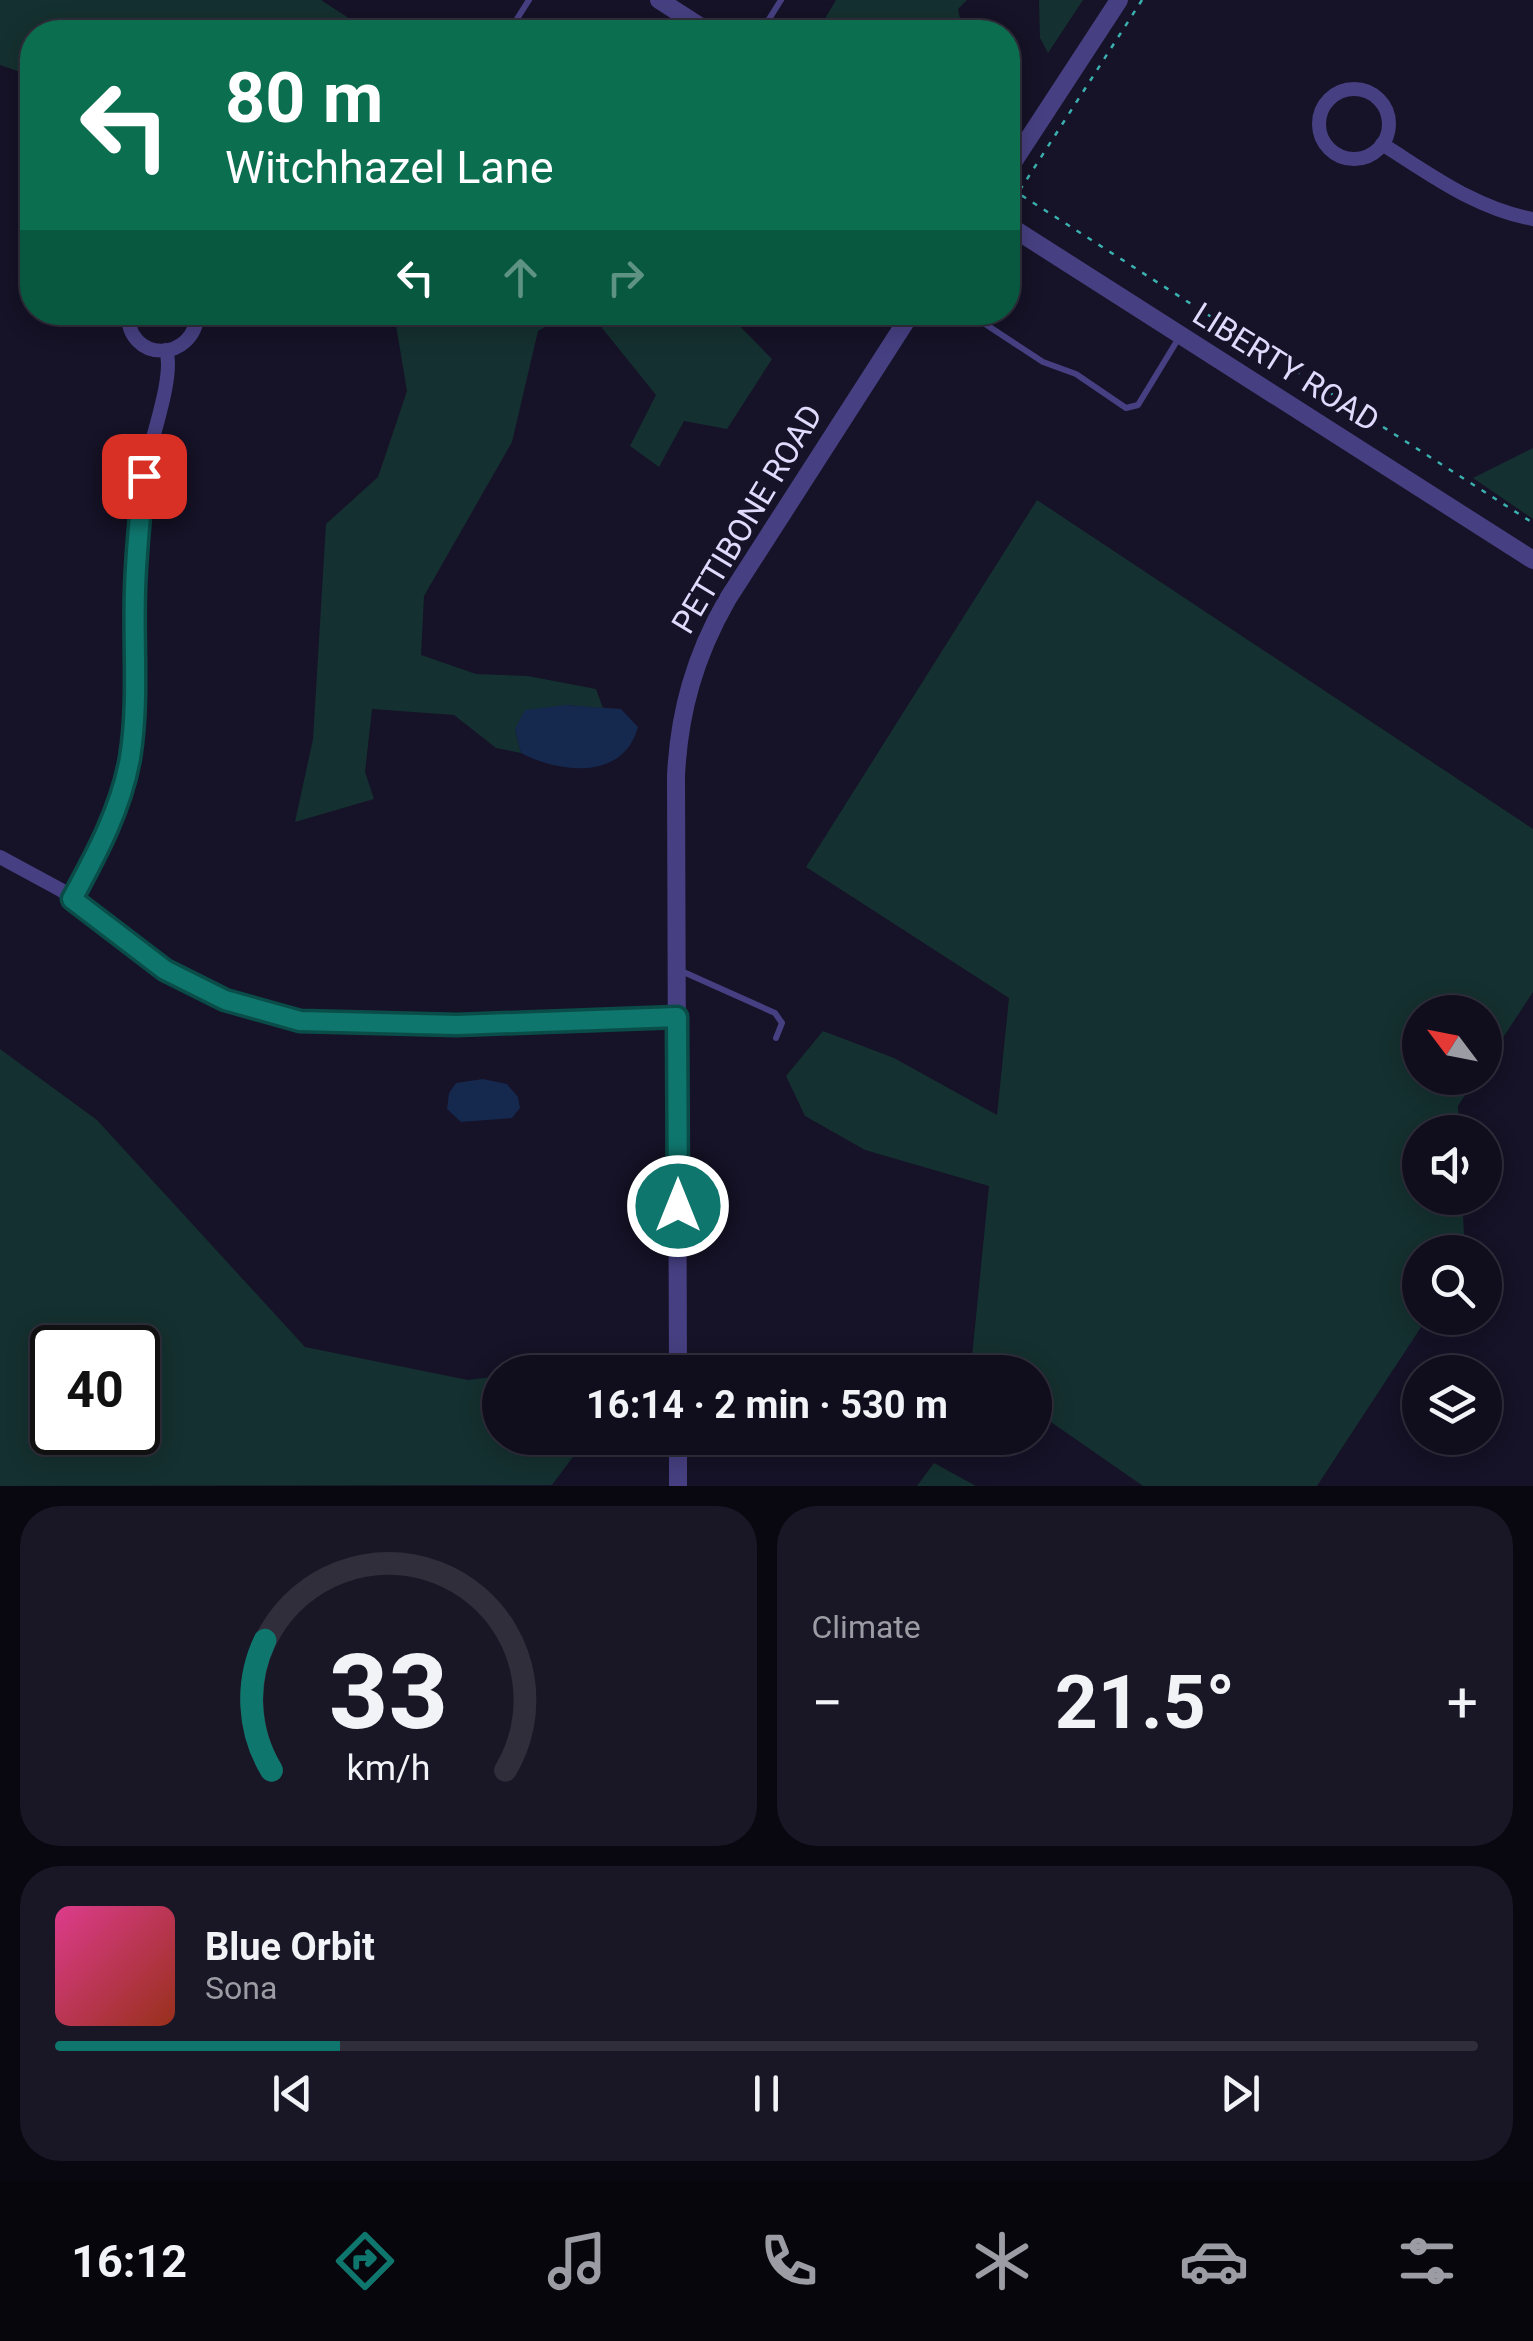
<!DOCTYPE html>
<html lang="en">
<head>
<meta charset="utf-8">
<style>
	:root { --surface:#100e1d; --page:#191726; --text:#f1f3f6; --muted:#9c9ca4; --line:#302e3b; --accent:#0f766e }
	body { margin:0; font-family:Roboto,sans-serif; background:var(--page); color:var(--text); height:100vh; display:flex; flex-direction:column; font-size:38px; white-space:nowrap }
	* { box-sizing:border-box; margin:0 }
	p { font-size:32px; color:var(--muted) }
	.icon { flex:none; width:55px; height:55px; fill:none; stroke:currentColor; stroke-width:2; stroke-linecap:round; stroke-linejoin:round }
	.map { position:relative; height:1486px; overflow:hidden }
	.side { display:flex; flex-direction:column; gap:20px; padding:20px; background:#090810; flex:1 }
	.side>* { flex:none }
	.banner { position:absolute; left:20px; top:20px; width:1000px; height:305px; border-radius:40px; box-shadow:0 5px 25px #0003,0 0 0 2px var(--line); background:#0b6e4f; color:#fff; overflow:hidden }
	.needle { width:65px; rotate:302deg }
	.buttons { position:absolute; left:1402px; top:995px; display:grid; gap:20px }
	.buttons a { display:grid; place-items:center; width:100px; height:100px; border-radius:50%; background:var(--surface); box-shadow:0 5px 25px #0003,0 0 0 2px var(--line); font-size:50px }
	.speed { position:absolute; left:30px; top:1325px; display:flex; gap:20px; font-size:50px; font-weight:700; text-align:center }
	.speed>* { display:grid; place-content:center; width:130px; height:130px; border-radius:50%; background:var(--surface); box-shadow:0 5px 25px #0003,0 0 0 2px var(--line); line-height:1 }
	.speed .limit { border:5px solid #111; border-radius:15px; background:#fff; color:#111 }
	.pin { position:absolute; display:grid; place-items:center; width:85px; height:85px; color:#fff; margin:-42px; border-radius:20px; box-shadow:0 5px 15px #0006 }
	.me { position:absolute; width:110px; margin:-55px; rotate:0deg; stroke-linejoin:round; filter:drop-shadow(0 0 8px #0008) }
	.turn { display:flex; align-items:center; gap:35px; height:210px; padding:0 40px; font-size:45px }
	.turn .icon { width:130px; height:130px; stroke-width:2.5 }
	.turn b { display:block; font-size:70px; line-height:85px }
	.lanes { display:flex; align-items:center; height:95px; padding:0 40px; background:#0003; justify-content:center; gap:50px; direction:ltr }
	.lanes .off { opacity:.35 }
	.big { font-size:75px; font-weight:700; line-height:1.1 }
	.side .tile { flex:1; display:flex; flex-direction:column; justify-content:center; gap:15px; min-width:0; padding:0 35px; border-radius:40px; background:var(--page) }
	.side .dial { align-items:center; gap:0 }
	.dial svg { height:260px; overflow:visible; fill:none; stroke:var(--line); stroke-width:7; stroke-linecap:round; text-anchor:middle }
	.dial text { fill:var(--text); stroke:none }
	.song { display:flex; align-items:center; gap:30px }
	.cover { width:120px; height:120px; border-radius:15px; background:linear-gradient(135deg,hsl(330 70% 55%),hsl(10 70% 35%)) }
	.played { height:10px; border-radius:5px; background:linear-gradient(90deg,var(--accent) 20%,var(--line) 20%) }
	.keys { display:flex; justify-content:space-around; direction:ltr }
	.heat { display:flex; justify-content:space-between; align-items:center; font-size:55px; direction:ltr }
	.side .tiles { flex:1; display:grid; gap:20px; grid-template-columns:1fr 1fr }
	.tile:last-child { grid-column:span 2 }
	.trip { position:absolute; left:482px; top:1355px; width:570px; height:100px; border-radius:50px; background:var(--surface); box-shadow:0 5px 25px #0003,0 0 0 2px var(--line); font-weight:700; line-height:100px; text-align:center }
	.tabs { display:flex; height:160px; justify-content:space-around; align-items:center; background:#06060c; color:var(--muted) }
	.tabs .icon { width:70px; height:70px }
	.tabs .selected { color:var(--accent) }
	.tabs b { font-size:45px; color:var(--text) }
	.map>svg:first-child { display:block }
	.green { fill:#153030; fill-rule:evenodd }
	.water { fill:#15284d }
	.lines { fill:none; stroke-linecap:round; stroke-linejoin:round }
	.path { stroke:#3ab1af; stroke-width:2.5; stroke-dasharray:5 8; stroke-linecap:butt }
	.service { stroke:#464082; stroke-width:6 }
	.minor { stroke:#464082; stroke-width:14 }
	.tertiary { stroke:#464082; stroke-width:18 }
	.route-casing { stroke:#0a4d48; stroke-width:25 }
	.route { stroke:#0f766e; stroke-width:18 }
	.labels { text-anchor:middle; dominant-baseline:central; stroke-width:10; stroke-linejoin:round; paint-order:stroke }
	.street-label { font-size:32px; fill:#e0dafc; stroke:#161227 }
</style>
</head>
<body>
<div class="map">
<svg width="1533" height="1486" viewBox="0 0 1533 1486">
	<rect width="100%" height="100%" fill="#161227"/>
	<g class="green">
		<path d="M0 0H321L370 32H32V76L0 65Z"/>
		<path d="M836 0H967L958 9 963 32H817Z"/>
		<path d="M1039 0H1083L1048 53 1040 38Z"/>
		<path d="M394 313H570L538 331 512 442 424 596 421 655 476 674 528 676 596 689 603 708 565 705 515 729 521 753 496 748 454 715 372 709 365 772 374 799 295 822 313 739 326 524 378 477 407 391Z"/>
		<path d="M590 313H727L772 359 727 429 684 421 659 467 630 446 656 395Z"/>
		<path d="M1533 448V519L1473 478Z"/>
		<path d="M1037 500 1533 829V992L1485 1065V1012H1420V1078H1476L1458 1106 1459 1132H1420V1198H1462L1465 1252H1420V1318H1427L1317 1486H1143L1035 1411V1372H979L971 1367 989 1186 865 1150 805 1116 786 1076 823 1031 894 1058 997 1115 1009 998 806 867Z"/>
		<path d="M0 1049 97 1120 305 1347 468 1380 500 1376V1438H587L552 1485 0 1486ZM52 1348H138V1432H52Z"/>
		<path d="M934 1463 976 1486H917Z"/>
	</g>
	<g class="water">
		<path d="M565 705 621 709 638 727C624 780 561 774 521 753L515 729 525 710Z"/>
		<path d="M483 1079 507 1084 518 1097 520 1108 512 1118 461 1122 447 1109 449 1093 456 1083Z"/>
	</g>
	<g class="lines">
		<path class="path" d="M1142 0 1018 193 1533 523"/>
		<g class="service">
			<path d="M515 22 529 0"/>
			<path d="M761 32 781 0"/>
			<path d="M967 312 1043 362 1076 374 1126 408 1138 405 1180 336"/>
			<path d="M679 970 775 1013 782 1023 776 1038"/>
		</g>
		<g class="minor">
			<circle cx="1354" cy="124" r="35"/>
			<path d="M1382 144C1430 174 1476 209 1533 219"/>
			<path d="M128 312C126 363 195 364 198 312"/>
			<path d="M0 857 61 890 165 970 225 1001 299 1021 457 1025 677 1017"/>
			<path d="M72 899C96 855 121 809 130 758 146 663 127 565 145 469 151 439 175 375 166 350"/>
		</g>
		<g class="tertiary">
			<path d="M659 0 709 32"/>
			<path d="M1008 170 1119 0"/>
			<path d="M1008 225 1533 560"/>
			<path d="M678 1372 676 776C679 712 695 656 727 600L912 312"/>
			<path d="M678 1438V1486"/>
		</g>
	</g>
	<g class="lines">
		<defs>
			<path id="route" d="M144 476C140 514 136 552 135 590 133 646 139 702 130 758 121 809 96 855 72 899L165 970 225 1000 300 1021 457 1025 677 1017 678 1206"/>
		</defs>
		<use href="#route" class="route-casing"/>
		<use href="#route" class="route"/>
	</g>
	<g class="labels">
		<g class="street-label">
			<text transform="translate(1286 367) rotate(32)">LIBERTY ROAD</text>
			<text transform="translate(747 519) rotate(-59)">PETTIBONE ROAD</text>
		</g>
	</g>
</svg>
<div class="buttons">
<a><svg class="needle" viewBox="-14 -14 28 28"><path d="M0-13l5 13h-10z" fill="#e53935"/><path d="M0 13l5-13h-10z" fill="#9c9ca4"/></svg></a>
<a><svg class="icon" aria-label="sound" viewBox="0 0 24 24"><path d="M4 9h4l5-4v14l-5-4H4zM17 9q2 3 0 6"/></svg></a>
<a><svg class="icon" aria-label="search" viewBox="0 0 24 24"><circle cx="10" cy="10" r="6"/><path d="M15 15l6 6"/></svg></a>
<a><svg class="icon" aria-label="layers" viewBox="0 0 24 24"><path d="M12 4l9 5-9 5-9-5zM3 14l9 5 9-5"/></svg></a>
</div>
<div class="speed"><div class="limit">40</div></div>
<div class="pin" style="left:144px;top:476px;background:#d93025"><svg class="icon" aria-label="arrive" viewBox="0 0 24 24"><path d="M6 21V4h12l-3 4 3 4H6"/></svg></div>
<svg class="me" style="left:678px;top:1206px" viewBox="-20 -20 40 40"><circle r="17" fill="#0f766e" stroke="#fff" stroke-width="3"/><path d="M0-11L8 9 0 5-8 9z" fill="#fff"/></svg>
<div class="trip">16:14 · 2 min · 530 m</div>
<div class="banner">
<div class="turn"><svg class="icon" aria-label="left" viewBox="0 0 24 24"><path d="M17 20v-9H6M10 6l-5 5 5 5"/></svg><div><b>80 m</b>Witchhazel Lane</div></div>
<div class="lanes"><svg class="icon" aria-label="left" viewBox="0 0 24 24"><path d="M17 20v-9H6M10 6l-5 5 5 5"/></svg><svg class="icon off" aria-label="ahead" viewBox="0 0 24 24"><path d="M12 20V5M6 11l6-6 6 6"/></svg><svg class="icon off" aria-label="right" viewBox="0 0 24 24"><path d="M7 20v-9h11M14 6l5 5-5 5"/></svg></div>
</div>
</div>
<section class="side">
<div class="tiles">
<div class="tile dial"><svg viewBox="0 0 100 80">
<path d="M14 69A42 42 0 1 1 86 69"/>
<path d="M14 69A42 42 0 0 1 12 29" stroke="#0f766e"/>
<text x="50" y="56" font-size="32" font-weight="700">33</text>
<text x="50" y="72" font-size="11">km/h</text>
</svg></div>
<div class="tile"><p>Climate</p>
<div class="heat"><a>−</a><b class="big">21.5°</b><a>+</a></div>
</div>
<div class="tile">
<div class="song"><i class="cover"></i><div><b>Blue Orbit</b><p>Sona</p></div></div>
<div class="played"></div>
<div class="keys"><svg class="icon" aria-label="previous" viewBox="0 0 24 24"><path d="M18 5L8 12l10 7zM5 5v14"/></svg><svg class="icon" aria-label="pause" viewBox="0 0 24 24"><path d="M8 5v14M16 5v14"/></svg><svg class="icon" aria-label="next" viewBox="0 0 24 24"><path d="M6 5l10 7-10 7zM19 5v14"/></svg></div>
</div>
</div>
</section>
<nav class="tabs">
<b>16:12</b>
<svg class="icon selected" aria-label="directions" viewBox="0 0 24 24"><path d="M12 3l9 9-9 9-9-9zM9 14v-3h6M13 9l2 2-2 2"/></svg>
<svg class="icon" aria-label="music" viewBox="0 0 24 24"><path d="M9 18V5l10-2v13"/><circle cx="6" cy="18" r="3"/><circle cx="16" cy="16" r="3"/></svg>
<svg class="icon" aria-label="phone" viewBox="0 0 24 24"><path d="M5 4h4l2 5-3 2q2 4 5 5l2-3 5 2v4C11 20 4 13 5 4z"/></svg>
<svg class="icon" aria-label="climate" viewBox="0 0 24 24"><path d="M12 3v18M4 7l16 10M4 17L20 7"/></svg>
<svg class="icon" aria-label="car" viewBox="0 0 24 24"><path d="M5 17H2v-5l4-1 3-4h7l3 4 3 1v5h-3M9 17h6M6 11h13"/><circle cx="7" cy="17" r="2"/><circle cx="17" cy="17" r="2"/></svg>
<svg class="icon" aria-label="filters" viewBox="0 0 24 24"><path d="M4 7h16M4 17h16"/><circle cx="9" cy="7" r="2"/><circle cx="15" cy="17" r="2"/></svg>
</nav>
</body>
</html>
